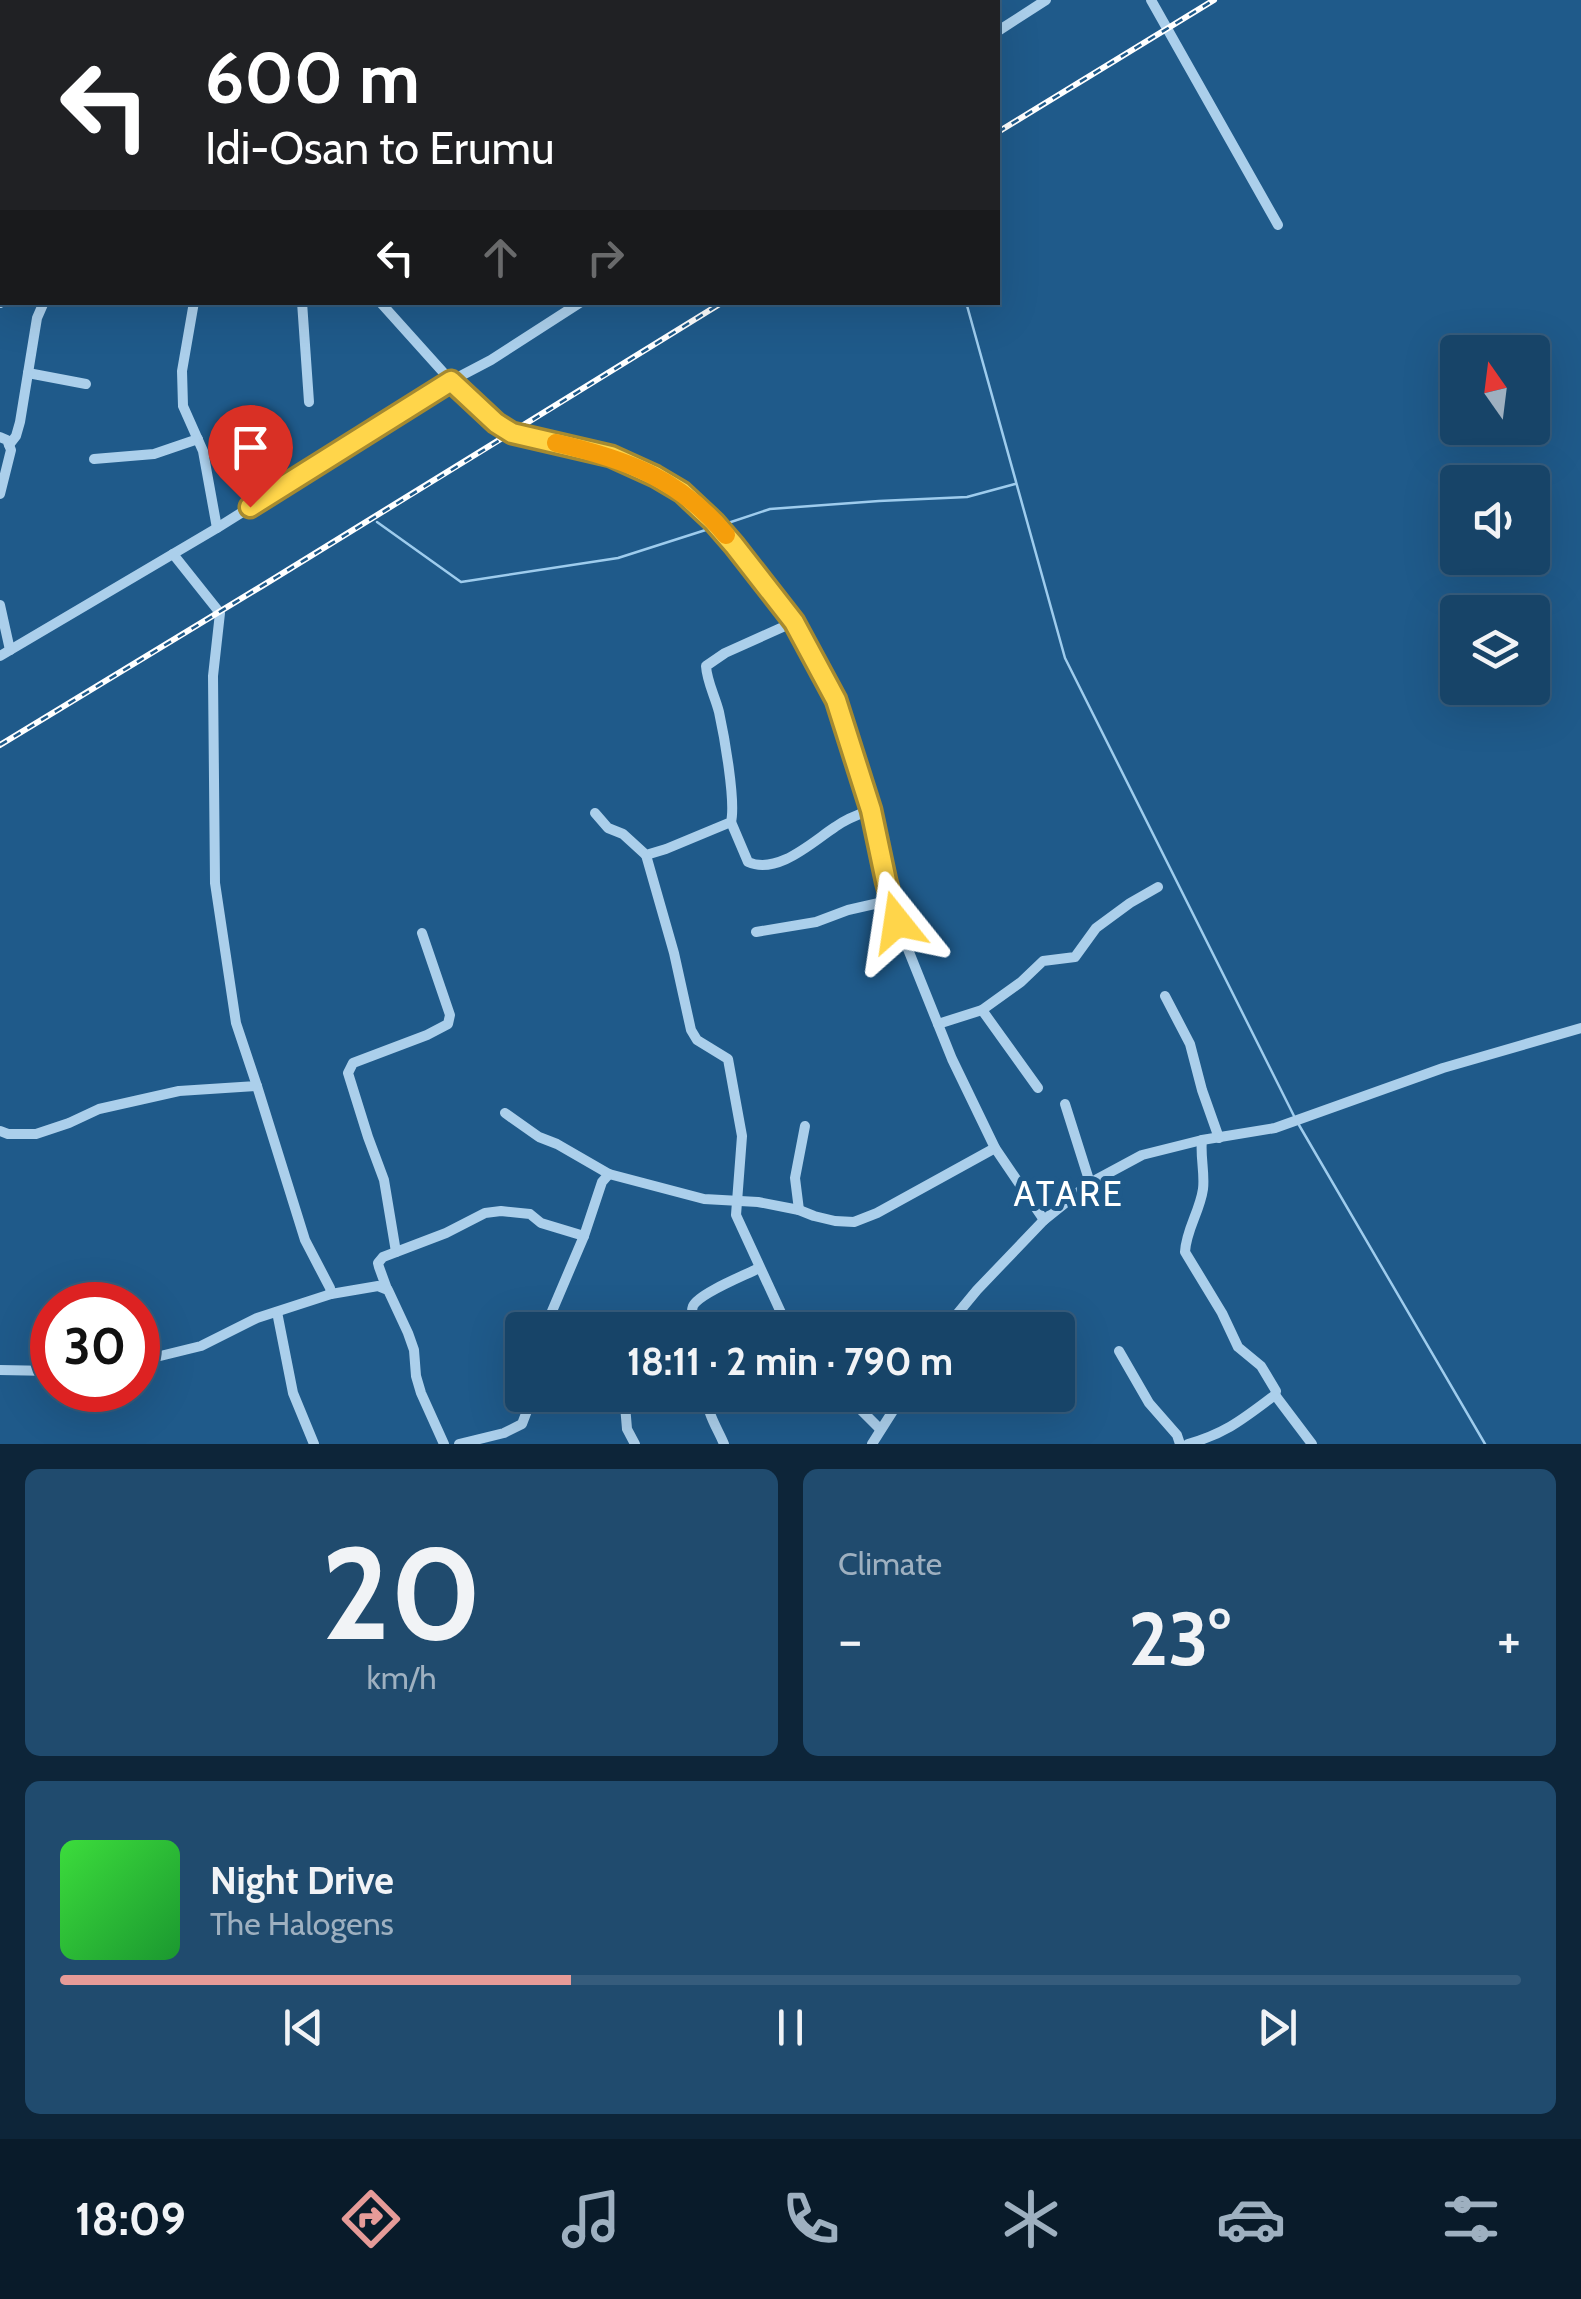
<!DOCTYPE html>
<html lang="en">
<head>
<meta charset="utf-8">
<style>
	:root { --surface:#174468; --page:#204b6e; --text:#f1f3f6; --muted:#9eb0c0; --line:#365c7c; --accent:#e69b98 }
	body { margin:0; font-family:Cabin,sans-serif; background:var(--page); color:var(--text); height:100vh; display:flex; flex-direction:column; font-size:38px; white-space:nowrap }
	* { box-sizing:border-box; margin:0 }
	p { font-size:32px; color:var(--muted) }
	.icon { flex:none; width:55px; height:55px; fill:none; stroke:currentColor; stroke-width:2; stroke-linecap:round; stroke-linejoin:round }
	.map { position:relative; height:1444px; overflow:hidden }
	.drawer { display:flex; flex-direction:column; gap:25px; padding:25px; background:#0d2539; flex:1 }
	.drawer>* { flex:none }
	.hud { position:absolute; left:0px; top:0px; width:1000px; height:305px; box-shadow:0 10px 40px #0002,0 0 0 2px var(--line); background:#202124; color:#fff; overflow:hidden }
	.needle { width:65px; rotate:346deg }
	.tools { position:absolute; left:1440px; top:335px; display:grid; gap:20px }
	.tools a { display:grid; place-items:center; width:110px; height:110px; border-radius:10px; background:var(--surface); box-shadow:0 10px 40px #0002,0 0 0 2px var(--line); font-size:50px }
	.speed { position:absolute; left:30px; top:1282px; display:flex; gap:20px; font-size:50px; font-weight:700; text-align:center }
	.speed>* { display:grid; place-content:center; width:130px; height:130px; border-radius:50%; background:var(--surface); box-shadow:0 10px 40px #0002,0 0 0 2px var(--line); line-height:1 }
	.speed .limit { border:15px solid #d22; background:#fff; color:#111 }
	.pin { position:absolute; display:grid; place-items:center; width:85px; height:85px; color:#fff; margin:-102px -42px; border-radius:50% 50% 50% 0; rotate:-45deg; box-shadow:0 0 10px #0007 }
	.pin .icon { rotate:45deg }
	.me { position:absolute; width:110px; margin:-55px; rotate:345deg; stroke-linejoin:round; filter:drop-shadow(0 0 8px #0008) }
	.turn { display:flex; align-items:center; gap:35px; height:210px; padding:0 40px; font-size:45px }
	.turn .icon { width:130px; height:130px; stroke-width:2.5 }
	.turn b { display:block; font-size:70px; line-height:85px }
	.lanes { display:flex; align-items:center; height:95px; padding:0 40px; background:#0003; justify-content:center; gap:50px; direction:ltr }
	.lanes .off { opacity:.35 }
	.big { font-size:75px; font-weight:700; line-height:1.1 }
	.drawer .widget { flex:1; display:flex; flex-direction:column; justify-content:center; gap:15px; min-width:0; padding:0 35px; border-radius:15px; background:var(--page) }
	.drawer .dial { align-items:center; gap:0 }
	.dial b { font-size:130px; line-height:1 }
	.song { display:flex; align-items:center; gap:30px }
	.cover { width:120px; height:120px; border-radius:15px; background:linear-gradient(135deg,hsl(120 70% 55%),hsl(130 70% 35%)) }
	.played { height:10px; border-radius:5px; background:linear-gradient(90deg,var(--accent) 35%,var(--line) 35%) }
	.keys { display:flex; justify-content:space-around; direction:ltr }
	.heat { display:flex; justify-content:space-between; align-items:center; font-size:55px; direction:ltr }
	.drawer .tiles { flex:1; display:grid; gap:25px; grid-template-columns:1fr 1fr }
	.widget:last-child { grid-column:span 2 }
	.trip { position:absolute; left:505px; top:1312px; width:570px; height:100px; border-radius:10px; background:var(--surface); box-shadow:0 10px 40px #0002,0 0 0 2px var(--line); font-weight:700; line-height:100px; text-align:center }
	.tab-bar { display:flex; height:160px; justify-content:space-around; align-items:center; background:#091b2a; color:var(--muted) }
	.tab-bar .icon { width:70px; height:70px }
	.tab-bar .selected { color:var(--accent) }
	.tab-bar b { font-size:45px; color:var(--text) }
	.map>svg:first-child { display:block }
	.lines { fill:none; stroke-linecap:round; stroke-linejoin:round }
	.stream { stroke:#9ecced; stroke-width:2.5 }
	.minor { stroke:#abcfeb; stroke-width:10 }
	.major { stroke:#eff7fe; stroke-width:12 }
	.rail-casing { stroke:#fff; stroke-width:6 }
	.rail { stroke:#1f5a8a; stroke-width:2.5; stroke-dasharray:8; stroke-linecap:butt }
	.route-casing { stroke:#a68a30; stroke-width:25 }
	.route { stroke:#ffd54a; stroke-width:18 }
	.slow { stroke:#f59e0b; stroke-width:18 }
	.labels { text-anchor:middle; dominant-baseline:central; stroke-width:10; stroke-linejoin:round; paint-order:stroke }
	.quarter-label { font-size:35px; letter-spacing:2.5px; fill:#fff; stroke:#1f5a8a }
</style>
</head>
<body>
<div class="map">
<svg width="1581" height="1444" viewBox="0 0 1581 1444">
	<rect width="100%" height="100%" fill="#1f5a8a"/>
	<g class="lines">
		<g class="stream">
			<path d="M911 0 912 2"/>
			<path d="M966 302 1065 658 1295 1118"/>
			<path d="M377 522 461 582 618 558 715 527"/>
			<path d="M722 525 770 509 879 501 967 497 1015 484"/>
			<path d="M1299 1125 1485 1444"/>
		</g>
		<g class="minor">
			<path d="M10 0V2"/>
			<path d="M1151 0 1278 225"/>
			<path d="M260 2V0"/>
			<path d="M754 2 755 0"/>
			<path d="M998 31 1046 0"/>
			<path d="M1 171 2 178"/>
			<path d="M194 302 182 371 183 406 203 451 217 528"/>
			<path d="M302 302 309 402"/>
			<path d="M380 302 451 381 496 423 512 433 611 456 655 475 682 493 714 522 794 622 836 700 871 810 886 881 897 922 952 1059 995 1148 1044 1220"/>
			<path d="M0 303 2 293"/>
			<path d="M28 373 86 384"/>
			<path d="M0 437 7 440 11 450 0 494"/>
			<path d="M9 445 16 436 20 422 37 318 44 302"/>
			<path d="M94 459 154 454 198 439"/>
			<path d="M0 605 10 650"/>
			<path d="M0 656 217 528 451 381 491 360 581 302"/>
			<path d="M595 813 608 828 623 834 646 855 666 849 731 822C736 801 724 735 719 712 715 696 707 682 706 666L725 653 794 622"/>
			<path d="M731 822 748 862C778 875 812 842 835 827 846 819 859 814 871 810"/>
			<path d="M646 855 674 953 691 1030 697 1040 728 1059 742 1136 736 1215 789 1330"/>
			<path d="M756 932 816 922 848 910 892 900"/>
			<path d="M1165 996 1190 1044 1202 1090 1219 1138"/>
			<path d="M982 1010 1038 1088"/>
			<path d="M938 1024 982 1010 1021 982 1043 961 1075 957 1096 928 1130 903 1158 887"/>
			<path d="M257 1086 305 1240 330 1288 331 1294 378 1286 388 1290 408 1333 414 1350 416 1376 421 1393 444 1444"/>
			<path d="M1065 1104 1090 1183"/>
			<path d="M505 1113 539 1137 557 1144 609 1174 704 1199 758 1202 799 1210 814 1216 835 1221 854 1222 877 1213 995 1148"/>
			<path d="M0 1131 8 1134H36L69 1123 99 1109 179 1091 257 1086 236 1023 215 883 213 676 220 613 173 554"/>
			<path d="M799 1210 795 1178 805 1126"/>
			<path d="M396 1252 384 1180 368 1137 348 1073 353 1063 427 1035 448 1024 450 1015 422 933"/>
			<path d="M387 1289 379 1267 378 1263 383 1257 446 1233 485 1213 501 1211 530 1214 541 1223 584 1236"/>
			<path d="M277 1312 293 1393 314 1444"/>
			<path d="M544 1330 584 1236 602 1182 609 1174"/>
			<path d="M699 1330C695 1323 690 1314 693 1306 699 1293 746 1275 759 1268"/>
			<path d="M944 1330 977 1290 1044 1220 1090 1183 1142 1155 1202 1140 1275 1128 1443 1068 1581 1028"/>
			<path d="M1119 1351 1149 1403 1177 1435 1180 1444"/>
			<path d="M138 1358 148 1359 201 1346 257 1318 331 1294"/>
			<path d="M0 1370 52 1371"/>
			<path d="M708 1395C705 1411 718 1429 724 1444"/>
			<path d="M846 1395 880 1429"/>
			<path d="M1275 1395 1312 1444"/>
			<path d="M625 1405 627 1429 635 1444"/>
			<path d="M459 1444 504 1433 522 1424 533 1395"/>
			<path d="M872 1444 903 1395"/>
			<path d="M1188 1444C1227 1433 1244 1418 1275 1395L1276 1391 1261 1366 1238 1347 1222 1313 1185 1252C1186 1230 1200 1211 1203 1189 1205 1173 1200 1156 1202 1140"/>
		</g>
		<g class="major">
			<path d="M530 2 539 0"/>
			<path d="M0 150H2"/>
		</g>
		<defs>
			<g id="rail">
				<path d="M998 132 1214 0"/>
				<path d="M0 745C242 599 483 451 723 302"/>
			</g>
		</defs>
		<use href="#rail" class="rail-casing"/>
		<use href="#rail" class="rail"/>
	</g>
	<g class="lines">
		<defs>
			<path id="route" d="M250 507 451 381 496 423 512 433 611 456 655 476 682 492 714 522 734 545 794 622 836 700 871 810 886 881 897 922"/>
		</defs>
		<use href="#route" class="route-casing"/>
		<use href="#route" class="route"/>
		<path class="slow" d="M556 443C625 459 679 478 726 535"/>
	</g>
	<g class="labels">
		<g class="quarter-label">
			<text x="1069" y="1193">ATARE</text>
		</g>
	</g>
</svg>
<div class="tools">
<a><svg class="needle" viewBox="-14 -14 28 28"><path d="M0-13l5 13h-10z" fill="#e53935"/><path d="M0 13l5-13h-10z" fill="#9eb0c0"/></svg></a>
<a><svg class="icon" aria-label="sound" viewBox="0 0 24 24"><path d="M4 9h4l5-4v14l-5-4H4zM17 9q2 3 0 6"/></svg></a>
<a><svg class="icon" aria-label="layers" viewBox="0 0 24 24"><path d="M12 4l9 5-9 5-9-5zM3 14l9 5 9-5"/></svg></a>
</div>
<div class="speed"><div class="limit">30</div></div>
<div class="pin" style="left:250px;top:507px;background:#d93025"><svg class="icon" aria-label="arrive" viewBox="0 0 24 24"><path d="M6 21V4h12l-3 4 3 4H6"/></svg></div>
<svg class="me" style="left:897px;top:922px" viewBox="-20 -20 40 40"><path d="M0-17L14 15 0 8-14 15z" fill="#ffd54a" stroke="#fff" stroke-width="4"/></svg>
<div class="trip">18:11 · 2 min · 790 m</div>
<div class="hud">
<div class="turn"><svg class="icon" aria-label="left" viewBox="0 0 24 24"><path d="M17 20v-9H6M10 6l-5 5 5 5"/></svg><div><b>600 m</b>Idi-Osan to Erumu</div></div>
<div class="lanes"><svg class="icon" aria-label="left" viewBox="0 0 24 24"><path d="M17 20v-9H6M10 6l-5 5 5 5"/></svg><svg class="icon off" aria-label="ahead" viewBox="0 0 24 24"><path d="M12 20V5M6 11l6-6 6 6"/></svg><svg class="icon off" aria-label="right" viewBox="0 0 24 24"><path d="M7 20v-9h11M14 6l5 5-5 5"/></svg></div>
</div>
</div>
<section class="drawer">
<div class="tiles">
<div class="widget dial"><b>20</b><p>km/h</p></div>
<div class="widget"><p>Climate</p>
<div class="heat"><a>−</a><b class="big">23°</b><a>+</a></div>
</div>
<div class="widget">
<div class="song"><i class="cover"></i><div><b>Night Drive</b><p>The Halogens</p></div></div>
<div class="played"></div>
<div class="keys"><svg class="icon" aria-label="previous" viewBox="0 0 24 24"><path d="M18 5L8 12l10 7zM5 5v14"/></svg><svg class="icon" aria-label="pause" viewBox="0 0 24 24"><path d="M8 5v14M16 5v14"/></svg><svg class="icon" aria-label="next" viewBox="0 0 24 24"><path d="M6 5l10 7-10 7zM19 5v14"/></svg></div>
</div>
</div>
</section>
<nav class="tab-bar">
<b>18:09</b>
<svg class="icon selected" aria-label="directions" viewBox="0 0 24 24"><path d="M12 3l9 9-9 9-9-9zM9 14v-3h6M13 9l2 2-2 2"/></svg>
<svg class="icon" aria-label="music" viewBox="0 0 24 24"><path d="M9 18V5l10-2v13"/><circle cx="6" cy="18" r="3"/><circle cx="16" cy="16" r="3"/></svg>
<svg class="icon" aria-label="phone" viewBox="0 0 24 24"><path d="M5 4h4l2 5-3 2q2 4 5 5l2-3 5 2v4C11 20 4 13 5 4z"/></svg>
<svg class="icon" aria-label="climate" viewBox="0 0 24 24"><path d="M12 3v18M4 7l16 10M4 17L20 7"/></svg>
<svg class="icon" aria-label="car" viewBox="0 0 24 24"><path d="M5 17H2v-5l4-1 3-4h7l3 4 3 1v5h-3M9 17h6M6 11h13"/><circle cx="7" cy="17" r="2"/><circle cx="17" cy="17" r="2"/></svg>
<svg class="icon" aria-label="filters" viewBox="0 0 24 24"><path d="M4 7h16M4 17h16"/><circle cx="9" cy="7" r="2"/><circle cx="15" cy="17" r="2"/></svg>
</nav>
</body>
</html>
